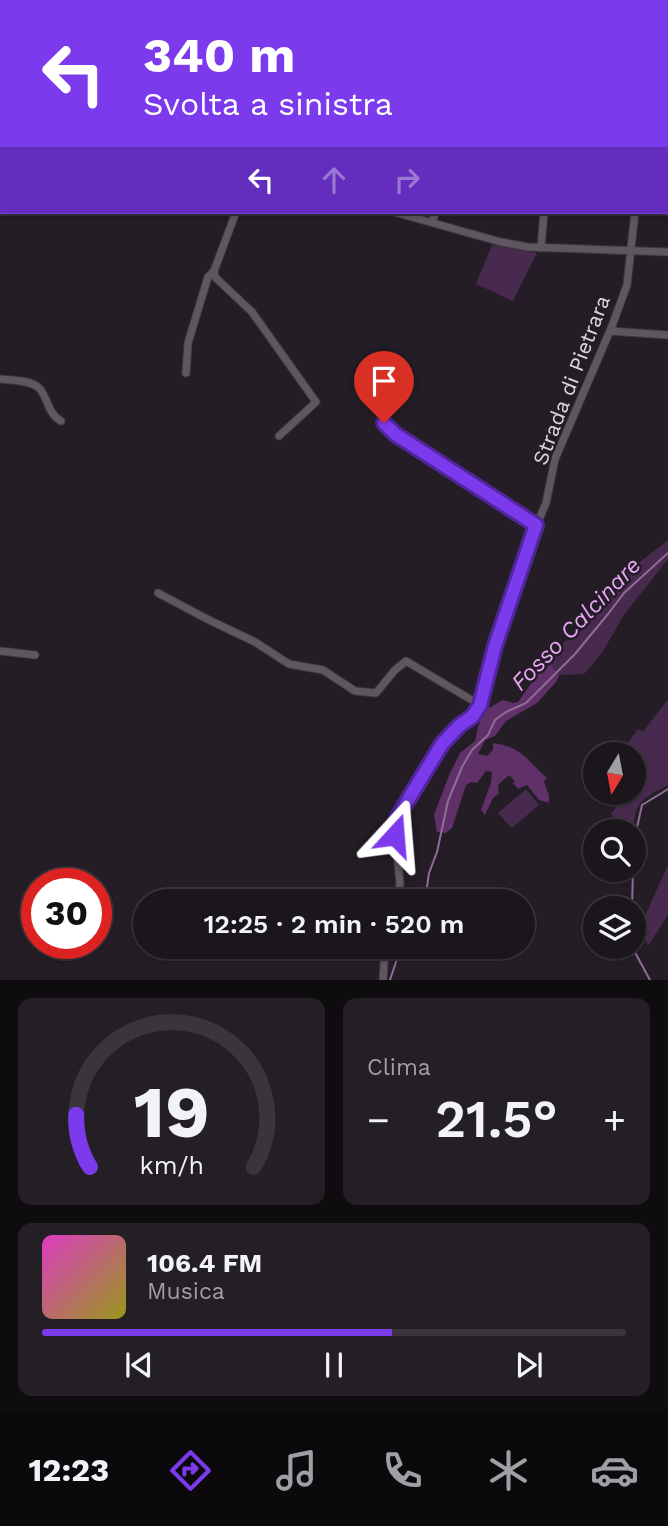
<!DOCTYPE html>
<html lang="it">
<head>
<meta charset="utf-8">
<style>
	:root { --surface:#1b161c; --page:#241f25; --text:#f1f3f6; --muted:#a09fa3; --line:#39353b; --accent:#7c3aed }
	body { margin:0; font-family:"Work Sans",sans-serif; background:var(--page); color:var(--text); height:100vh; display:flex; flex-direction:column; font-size:26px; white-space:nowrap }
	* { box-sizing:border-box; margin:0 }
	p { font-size:23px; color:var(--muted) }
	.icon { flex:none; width:38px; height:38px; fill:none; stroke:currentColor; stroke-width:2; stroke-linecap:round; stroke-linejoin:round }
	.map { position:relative; height:980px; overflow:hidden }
	.drawer { display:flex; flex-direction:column; gap:18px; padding:18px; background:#0f0c0f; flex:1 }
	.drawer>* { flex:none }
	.banner { position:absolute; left:0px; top:0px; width:668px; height:214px; box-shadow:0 2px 5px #0004,0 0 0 2px var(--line); background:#7c3aed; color:#fff; overflow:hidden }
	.needle { width:46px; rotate:190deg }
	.buttons { position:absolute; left:583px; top:742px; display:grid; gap:14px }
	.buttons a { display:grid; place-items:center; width:63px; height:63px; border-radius:50%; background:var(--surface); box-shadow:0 2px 5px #0004,0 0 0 2px var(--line); font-size:35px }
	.speed { position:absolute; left:21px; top:868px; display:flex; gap:14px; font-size:35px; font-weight:700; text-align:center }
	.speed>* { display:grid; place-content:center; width:91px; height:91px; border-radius:50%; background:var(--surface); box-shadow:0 2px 5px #0004,0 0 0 2px var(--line); line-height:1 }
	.speed .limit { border:10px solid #d22; background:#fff; color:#111 }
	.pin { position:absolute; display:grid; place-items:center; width:60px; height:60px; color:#fff; margin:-72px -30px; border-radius:50% 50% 50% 0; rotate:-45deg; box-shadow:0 0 7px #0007 }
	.pin .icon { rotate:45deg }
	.me { position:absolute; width:77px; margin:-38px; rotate:19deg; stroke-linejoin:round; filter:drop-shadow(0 0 5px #0008) }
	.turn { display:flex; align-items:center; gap:24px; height:147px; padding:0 28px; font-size:32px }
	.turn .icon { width:91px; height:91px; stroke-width:2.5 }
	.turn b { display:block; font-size:49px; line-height:60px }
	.lanes { display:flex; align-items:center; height:66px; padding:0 28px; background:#0003; justify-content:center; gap:35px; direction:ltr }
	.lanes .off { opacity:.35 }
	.big { font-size:52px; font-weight:600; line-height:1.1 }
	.drawer .widget { flex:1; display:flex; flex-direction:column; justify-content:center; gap:10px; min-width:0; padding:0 24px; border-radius:14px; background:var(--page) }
	.drawer .dial { align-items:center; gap:0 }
	.dial svg { height:182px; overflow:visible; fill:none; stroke:var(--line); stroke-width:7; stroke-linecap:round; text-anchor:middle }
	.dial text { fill:var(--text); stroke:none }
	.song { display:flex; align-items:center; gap:21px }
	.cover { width:84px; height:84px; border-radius:10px; background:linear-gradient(135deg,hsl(310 70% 55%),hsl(60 70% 35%)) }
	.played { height:7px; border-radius:4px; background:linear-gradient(90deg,var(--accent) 60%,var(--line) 60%) }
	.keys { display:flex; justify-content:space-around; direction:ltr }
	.heat { display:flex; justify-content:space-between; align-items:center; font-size:38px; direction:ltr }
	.drawer .tiles { flex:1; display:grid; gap:18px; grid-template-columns:1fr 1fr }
	.widget:last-child { grid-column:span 2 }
	.trip { position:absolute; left:133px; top:889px; width:402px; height:70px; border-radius:35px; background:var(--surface); box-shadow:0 2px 5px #0004,0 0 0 2px var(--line); font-weight:600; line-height:70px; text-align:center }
	.menu { display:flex; height:112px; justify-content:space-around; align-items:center; background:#0b090b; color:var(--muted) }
	.menu .icon { width:49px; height:49px }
	.menu .current { color:var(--accent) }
	.menu b { font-size:32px; color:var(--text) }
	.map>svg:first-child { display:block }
	.green { fill:#482a4e }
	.forest { fill:#5f3168 }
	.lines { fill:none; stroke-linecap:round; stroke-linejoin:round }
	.stream { stroke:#8f6d96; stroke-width:2 }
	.minor-casing { stroke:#3e393f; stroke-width:9 }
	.minor { stroke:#5f5760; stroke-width:7 }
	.route-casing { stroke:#51269a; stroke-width:18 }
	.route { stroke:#7c3aed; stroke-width:12 }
	.labels { text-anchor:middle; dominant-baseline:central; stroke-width:5; stroke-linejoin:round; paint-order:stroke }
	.street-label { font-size:21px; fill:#dbd6dc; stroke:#241d26 }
	.water-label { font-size:23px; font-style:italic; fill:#eaa6f8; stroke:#241d26 }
</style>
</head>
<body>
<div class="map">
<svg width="668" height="980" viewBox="0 0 668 980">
	<rect width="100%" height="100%" fill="#241d26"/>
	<g class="green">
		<path d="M492 245 537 253 513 301 476 284Z"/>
		<path d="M668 540V559L623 616 602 653 584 674 559 675 550 664 557 655 565 641 577 637 613 583Z"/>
		<path d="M668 699V785C643 799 635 800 633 831H624L611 813 626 797 629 798 630 804 633 801 632 795 630 793H634V754H620L638 729 643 732Z"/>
		<path d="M526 789 539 805 512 828 498 813Z"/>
		<path d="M668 865V915L648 946 640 927Z"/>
	</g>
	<path class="forest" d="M550 664 559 675 556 682 537 703 506 721 495 736 485 740 478 754 487 756 493 750V743C522 747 527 760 547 778L544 781 549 796V803L539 800 527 785 518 789 513 783 515 781 509 775 498 785 499 793 493 798 485 815 481 810 491 783 492 772 486 771 477 783 471 782 466 785 452 828 446 833 437 832 434 815 450 773 460 753 475 741 478 727 485 710 503 700 513 703 518 702 538 674 546 669Z"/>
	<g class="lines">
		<g class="stream">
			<path d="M634 866V841L642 805 668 789"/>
			<path d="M425 901 429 873 437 852 448 801 462 767 472 750 488 735 495 720 506 712 526 703 575 654 608 614 624 593 668 553"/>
			<path d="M632 908 633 870"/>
			<path d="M632 947 650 980"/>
			<path d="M390 980 401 947"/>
		</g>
		<defs>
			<g id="minor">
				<path d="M649 0 652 2"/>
				<path d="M70 2V0"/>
				<path d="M76 2 77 0"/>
				<path d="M223 2 225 0"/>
				<path d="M328 2 329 0"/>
				<path d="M531 2V0"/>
				<path d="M667 72H668"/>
				<path d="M667 177 668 179"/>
				<path d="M0 199 2 200 0 202"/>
				<path d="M236 212 214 271 215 277 252 312 316 402 279 436"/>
				<path d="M394 212 501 242 528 247 668 252"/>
				<path d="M432 222 436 212"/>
				<path d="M541 248 544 212"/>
				<path d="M610 331 668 335"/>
				<path d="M186 373 188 343 208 277 214 271"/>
				<path d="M0 379C11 380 31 380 39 388 48 397 47 413 61 421"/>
				<path d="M384 423 395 434 536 525"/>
				<path d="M158 593 207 619 255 642 289 664 323 670 355 691 376 693 395 670 406 661 480 705"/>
				<path d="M0 651 35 655"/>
				<path d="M392 901 398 896 400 883 395 835 397 818 442 744 459 726 473 716 480 705 495 646 517 584 533 534 546 503 555 459 612 326 627 285 635 212"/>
				<path d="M383 980 385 947"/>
			</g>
		</defs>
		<use href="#minor" class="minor-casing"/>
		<use href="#minor" class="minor"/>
	</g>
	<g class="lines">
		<defs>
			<path id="route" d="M384 423 395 434 536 525 495 646 480 705 473 716 459 726 442 744 397 818 395 835"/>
		</defs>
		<use href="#route" class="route-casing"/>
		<use href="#route" class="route"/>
	</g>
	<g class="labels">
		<g class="street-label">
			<text transform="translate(571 380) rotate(-69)">Strada di Pietrara</text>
		</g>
		<g class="water-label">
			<text transform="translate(576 624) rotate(-46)">Fosso Calcinare</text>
		</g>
	</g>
</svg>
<div class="buttons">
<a><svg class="needle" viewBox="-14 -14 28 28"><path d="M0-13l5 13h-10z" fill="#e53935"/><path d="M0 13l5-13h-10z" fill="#a09fa3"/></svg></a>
<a><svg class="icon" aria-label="search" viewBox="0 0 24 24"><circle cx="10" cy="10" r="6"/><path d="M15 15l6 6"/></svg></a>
<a><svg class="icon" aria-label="layers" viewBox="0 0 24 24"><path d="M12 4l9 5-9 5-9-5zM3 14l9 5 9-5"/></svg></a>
</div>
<div class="speed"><div class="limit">30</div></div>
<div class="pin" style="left:384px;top:423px;background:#d93025"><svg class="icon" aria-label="arrive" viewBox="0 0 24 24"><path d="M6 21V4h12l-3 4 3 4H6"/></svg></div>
<svg class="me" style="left:395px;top:835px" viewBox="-20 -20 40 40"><path d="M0-17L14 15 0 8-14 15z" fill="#7c3aed" stroke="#fff" stroke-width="4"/></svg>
<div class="trip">12:25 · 2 min · 520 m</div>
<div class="banner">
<div class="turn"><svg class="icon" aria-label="left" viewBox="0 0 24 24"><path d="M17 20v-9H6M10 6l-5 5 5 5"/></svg><div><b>340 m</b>Svolta a sinistra</div></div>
<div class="lanes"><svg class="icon" aria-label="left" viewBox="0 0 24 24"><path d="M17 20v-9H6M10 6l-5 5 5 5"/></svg><svg class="icon off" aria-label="ahead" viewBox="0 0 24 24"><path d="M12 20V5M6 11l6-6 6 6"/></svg><svg class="icon off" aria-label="right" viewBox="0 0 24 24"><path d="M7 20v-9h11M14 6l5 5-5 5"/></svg></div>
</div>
</div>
<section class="drawer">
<div class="tiles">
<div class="widget dial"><svg viewBox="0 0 100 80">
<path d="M14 69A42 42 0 1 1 86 69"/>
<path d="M14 69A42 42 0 0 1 8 46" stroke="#7c3aed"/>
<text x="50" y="56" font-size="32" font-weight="700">19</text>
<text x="50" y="72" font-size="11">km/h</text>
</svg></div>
<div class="widget"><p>Clima</p>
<div class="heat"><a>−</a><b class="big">21.5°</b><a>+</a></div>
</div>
<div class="widget">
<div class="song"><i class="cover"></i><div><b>106.4 FM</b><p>Musica</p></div></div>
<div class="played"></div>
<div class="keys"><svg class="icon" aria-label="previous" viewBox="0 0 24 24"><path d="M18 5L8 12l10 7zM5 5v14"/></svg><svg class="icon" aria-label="pause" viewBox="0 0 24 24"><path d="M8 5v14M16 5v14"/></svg><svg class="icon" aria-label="next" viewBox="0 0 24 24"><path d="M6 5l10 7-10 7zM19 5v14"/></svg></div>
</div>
</div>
</section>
<nav class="menu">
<b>12:23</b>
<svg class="icon current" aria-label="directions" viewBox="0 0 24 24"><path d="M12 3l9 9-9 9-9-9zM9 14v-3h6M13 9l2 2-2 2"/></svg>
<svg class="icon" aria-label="music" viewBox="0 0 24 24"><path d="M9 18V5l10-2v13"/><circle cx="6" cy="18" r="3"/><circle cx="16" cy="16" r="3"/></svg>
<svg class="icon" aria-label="phone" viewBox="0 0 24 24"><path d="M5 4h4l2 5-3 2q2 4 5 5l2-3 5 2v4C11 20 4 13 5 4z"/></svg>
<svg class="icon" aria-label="climate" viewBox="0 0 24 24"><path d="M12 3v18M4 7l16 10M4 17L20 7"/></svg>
<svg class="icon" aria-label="car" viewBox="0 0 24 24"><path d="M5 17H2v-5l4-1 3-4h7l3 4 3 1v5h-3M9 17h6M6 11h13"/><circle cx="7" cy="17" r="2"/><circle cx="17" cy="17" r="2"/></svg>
</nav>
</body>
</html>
